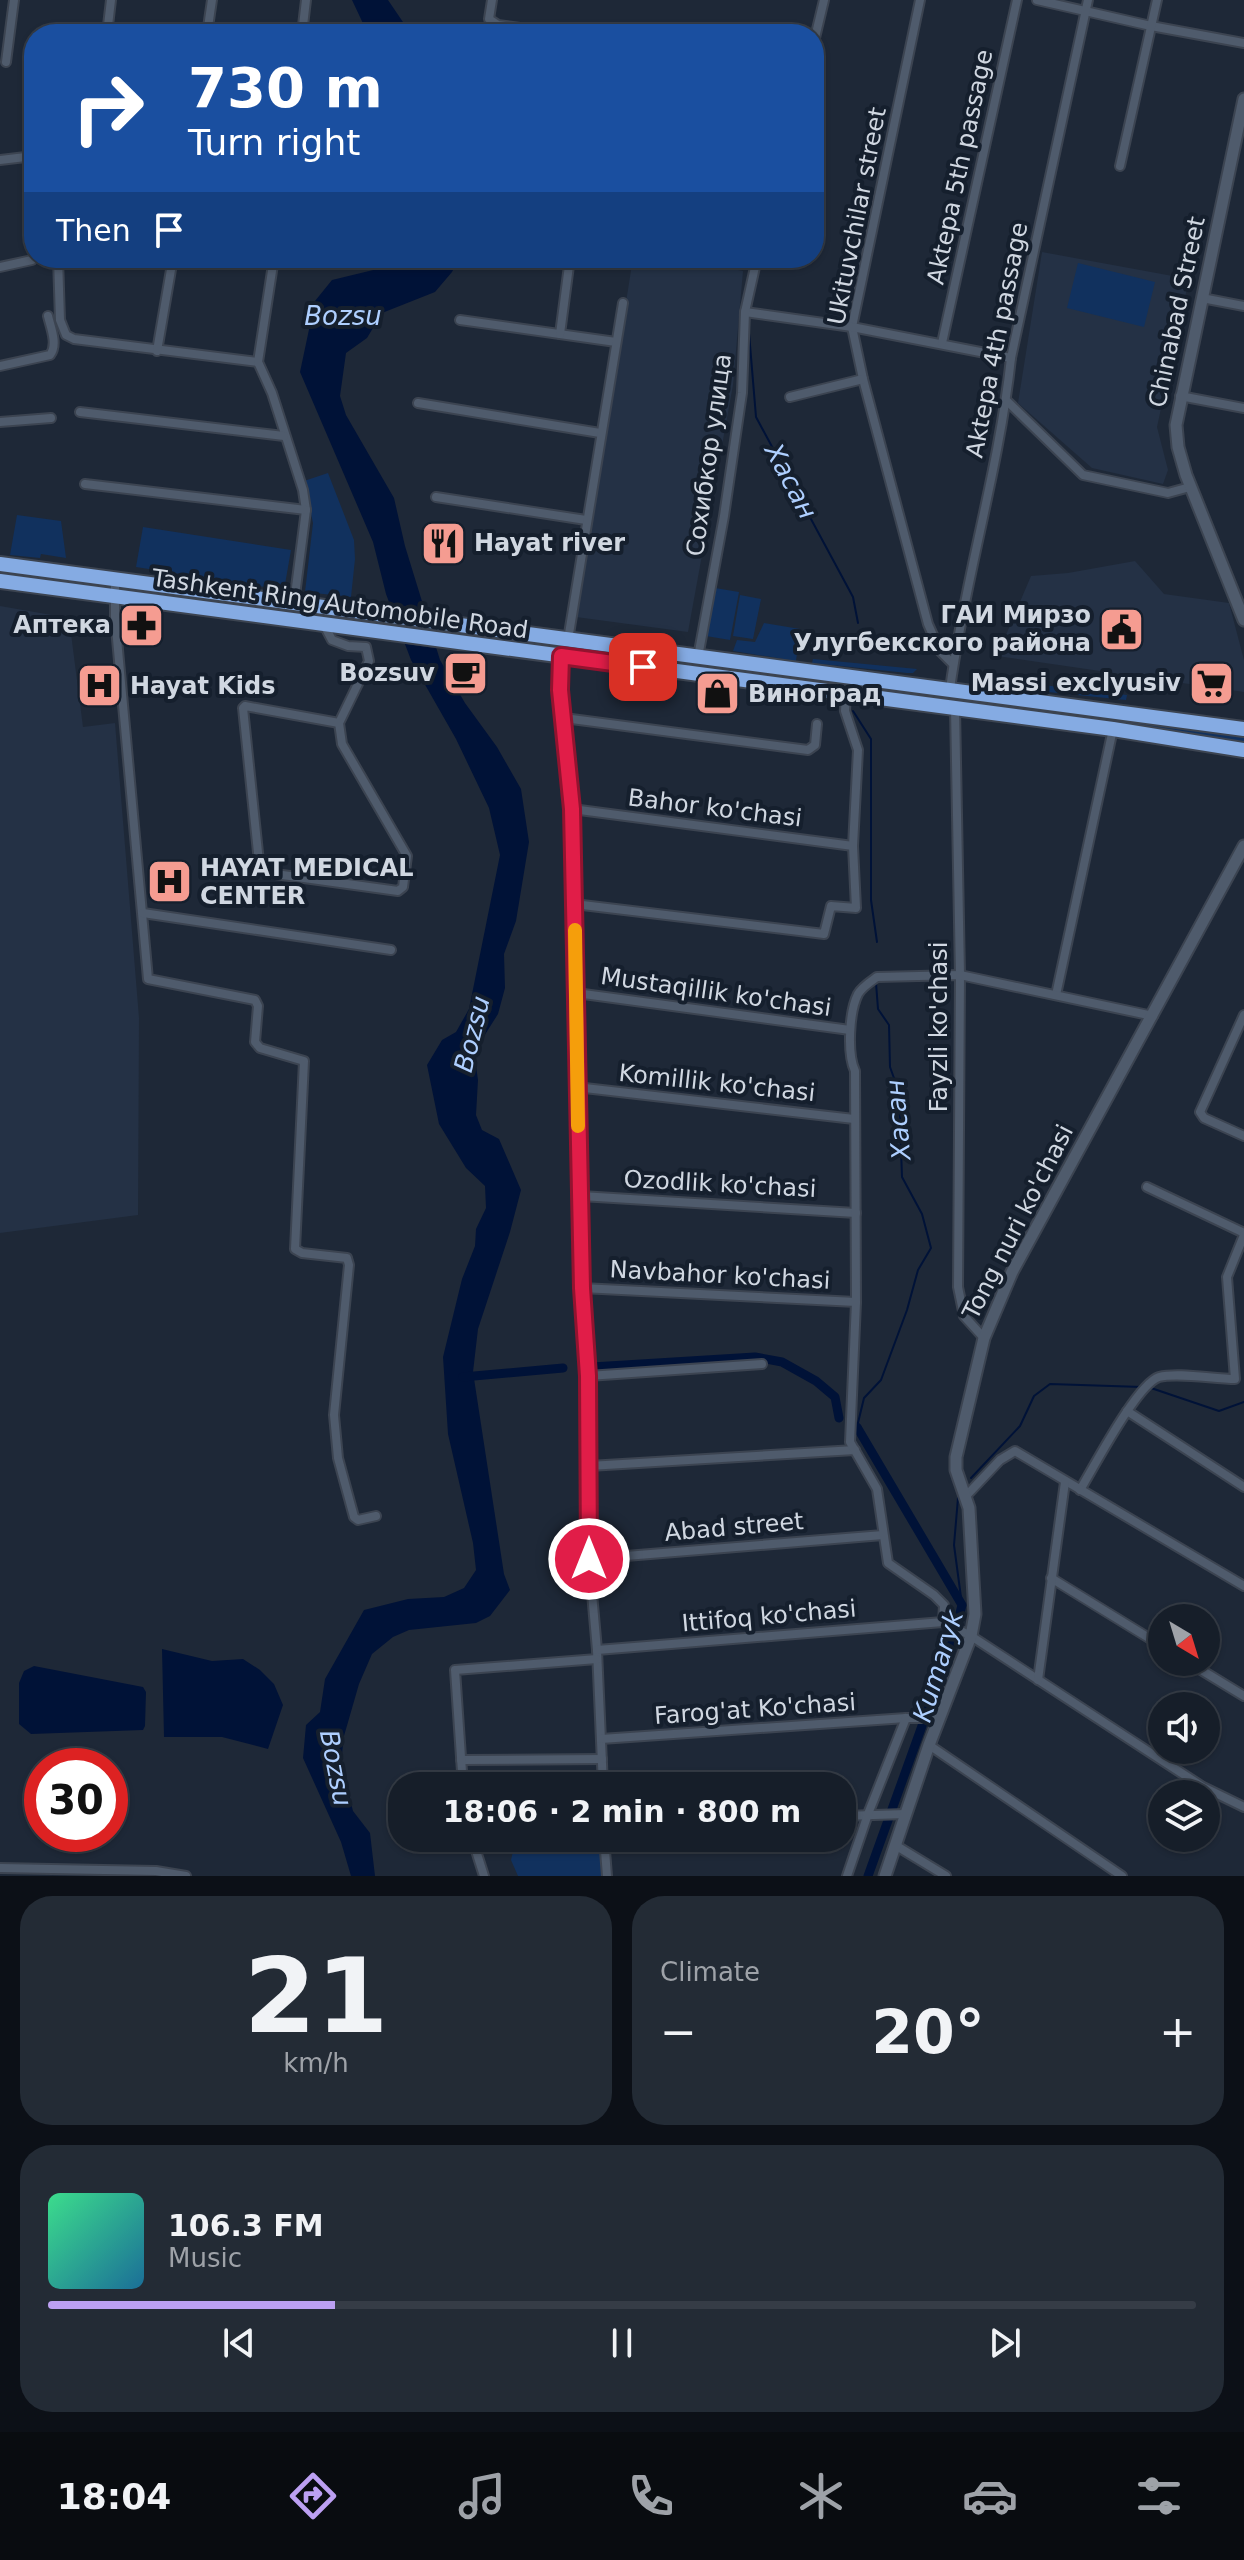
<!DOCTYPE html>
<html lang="en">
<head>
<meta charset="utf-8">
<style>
	:root { --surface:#161e29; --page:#232b35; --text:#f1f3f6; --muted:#9ea2a8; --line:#353c46; --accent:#bca0f2 }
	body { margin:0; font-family:"DejaVu Sans",sans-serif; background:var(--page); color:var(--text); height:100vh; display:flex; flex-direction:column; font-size:30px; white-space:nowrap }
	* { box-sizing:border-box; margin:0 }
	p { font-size:26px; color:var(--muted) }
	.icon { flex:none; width:44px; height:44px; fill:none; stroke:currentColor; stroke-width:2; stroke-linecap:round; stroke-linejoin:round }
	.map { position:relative; height:1876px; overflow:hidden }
	.details { display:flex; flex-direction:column; gap:20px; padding:20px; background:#0c1017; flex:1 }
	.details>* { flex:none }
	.guide { position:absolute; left:24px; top:24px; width:800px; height:244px; border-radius:32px; box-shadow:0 2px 6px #0004,0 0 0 2px var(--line); background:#1a4fa0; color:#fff; overflow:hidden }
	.needle { width:52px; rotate:142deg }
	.buttons { position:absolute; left:1148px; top:1604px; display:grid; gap:16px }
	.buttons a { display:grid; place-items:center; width:72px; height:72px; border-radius:50%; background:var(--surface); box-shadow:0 2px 6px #0004,0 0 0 2px var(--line); font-size:40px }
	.speed { position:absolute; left:24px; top:1748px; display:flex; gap:16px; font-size:40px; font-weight:700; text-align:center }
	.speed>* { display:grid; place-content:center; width:104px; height:104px; border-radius:50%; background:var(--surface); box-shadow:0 2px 6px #0004,0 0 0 2px var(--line); line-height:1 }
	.speed .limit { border:12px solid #d22; background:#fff; color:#111 }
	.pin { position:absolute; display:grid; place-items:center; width:68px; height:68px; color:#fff; margin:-34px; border-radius:16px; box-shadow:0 4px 12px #0006 }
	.me { position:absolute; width:88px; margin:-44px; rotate:0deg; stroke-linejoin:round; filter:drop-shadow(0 0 6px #0008) }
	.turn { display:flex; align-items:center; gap:28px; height:168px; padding:0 32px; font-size:36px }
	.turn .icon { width:104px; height:104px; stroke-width:2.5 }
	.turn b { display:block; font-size:56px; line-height:68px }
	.then { display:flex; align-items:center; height:76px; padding:0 32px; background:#0003; gap:16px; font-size:30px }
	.big { font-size:60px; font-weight:700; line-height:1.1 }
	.details .tile { flex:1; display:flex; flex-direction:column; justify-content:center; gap:12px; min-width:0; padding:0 28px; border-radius:32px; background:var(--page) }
	.details .dial { align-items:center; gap:0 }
	.dial b { font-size:104px; line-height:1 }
	.song { display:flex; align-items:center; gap:24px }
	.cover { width:96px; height:96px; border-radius:12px; background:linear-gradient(135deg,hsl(150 70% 55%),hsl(200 70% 35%)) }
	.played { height:8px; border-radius:4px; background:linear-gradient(90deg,var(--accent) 25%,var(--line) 25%) }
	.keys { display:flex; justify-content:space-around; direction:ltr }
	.heat { display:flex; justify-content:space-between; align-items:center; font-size:44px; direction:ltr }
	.details .tiles { flex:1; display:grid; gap:20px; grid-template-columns:1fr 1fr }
	.tile:last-child { grid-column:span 2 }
	.trip { position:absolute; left:388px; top:1772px; width:468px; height:80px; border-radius:32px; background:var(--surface); box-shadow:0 2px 6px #0004,0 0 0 2px var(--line); font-weight:700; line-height:80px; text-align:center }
	.dock { display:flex; height:128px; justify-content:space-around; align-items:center; background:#090c10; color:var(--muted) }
	.dock .icon { width:56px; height:56px }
	.dock .on { color:var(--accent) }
	.dock b { font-size:36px; color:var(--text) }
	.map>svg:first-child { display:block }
	.built { fill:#243145 }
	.green { fill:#11315e }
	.water { fill:#001237 }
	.pier { fill:#1e2837 }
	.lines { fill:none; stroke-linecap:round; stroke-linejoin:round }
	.stream { stroke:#001237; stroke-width:2 }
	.canal { stroke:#001237; stroke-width:9 }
	.street-casing { stroke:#3c4451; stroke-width:12 }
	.secondary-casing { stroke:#3c4451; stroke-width:15 }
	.highway-casing { stroke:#3c4451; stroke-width:18 }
	.street { stroke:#4f5b6c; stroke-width:8 }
	.secondary { stroke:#4f5b6c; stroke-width:11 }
	.highway { stroke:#85abe3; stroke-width:14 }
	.route-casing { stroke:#92132f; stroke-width:20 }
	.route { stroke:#e11d48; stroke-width:14 }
	.slow { stroke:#f59e0b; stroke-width:14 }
	.labels { text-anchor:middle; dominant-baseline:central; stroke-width:8; stroke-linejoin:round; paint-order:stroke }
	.street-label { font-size:24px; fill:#d0d7e1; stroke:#151f2d }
	.poi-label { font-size:24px; font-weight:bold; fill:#d0d7e1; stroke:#151f2d; text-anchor:start }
	.water-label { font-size:26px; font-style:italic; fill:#aecfff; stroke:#151f2d }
</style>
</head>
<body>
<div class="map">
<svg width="1244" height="1876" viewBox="0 0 1244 1876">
	<rect width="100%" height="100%" fill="#1e2837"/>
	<g class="built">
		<path d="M1042 252 1189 279 1157 427 1168 470 1163 484 1092 468 1018 403Z"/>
		<path d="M633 258H677L743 271 733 385 688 632 576 617Z"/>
		<path d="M1135 561 1164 594 1229 603 1244 660V692L997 656 1031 576 1068 573Z"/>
		<path d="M0 606 69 618 83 727 115 723 139 1018 138 1215 0 1233Z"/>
	</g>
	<g class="green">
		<path d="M1078 263 1155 282 1144 327 1067 308Z"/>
		<path d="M328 473 354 540 355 559 351 597 305 592 313 523 304 481Z"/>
		<path d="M17 515 61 521 66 558 41 554 40 558 10 555Z"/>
		<path d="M143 527 291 550 284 590 136 567Z"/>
		<path d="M0 571 93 583 92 589 0 577Z"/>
		<path d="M134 588 557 644V649L133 594Z"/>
		<path d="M715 588 739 592 730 640 706 636Z"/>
		<path d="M740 595 761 599 753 639 733 636Z"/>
		<path d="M764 623 800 629 796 661 733 651 737 640 755 642Z"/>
		<path d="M569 645 706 663V669L568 650Z"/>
		<path d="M813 659 917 669 913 673H907L812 663Z"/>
		<path d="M748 669 1244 736V742L1102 719 1036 713 747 675Z"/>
		<path d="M1018 682 1127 695 1126 700 1008 688 1011 683Z"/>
		<path d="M516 1838H600L603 1876H518L511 1860Z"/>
	</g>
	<g class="water">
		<path d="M352 0H388L405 25 418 34H368Z"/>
		<path d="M403 258H459L452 272 435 292 382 313 367 338 346 353 340 396 346 415 394 498 405 546 440 660 465 703 497 747 521 789 529 842 516 921 504 954 505 988 498 1014 474 1052 478 1080 476 1115 482 1130 499 1139 521 1190 510 1232 478 1329 473 1372 504 1574 510 1590 490 1616 476 1623 409 1630 393 1637 372 1654 359 1684 344 1736 341 1763 353 1811 370 1833 375 1876H351L341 1842 303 1758 306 1725 320 1712 325 1679 364 1610 408 1599 444 1597 464 1588 476 1570 473 1543 448 1434 443 1357 462 1279 475 1246 476 1229 486 1208 485 1186 466 1168 439 1124 427 1065 442 1040 456 1032 469 1009 500 855 489 808 456 739 411 660 386 594 373 542 300 372 315 301 332 280 398 264Z"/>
		<path d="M162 1649 212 1661 243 1659 260 1670 274 1684 283 1705 268 1749 222 1737H164Z"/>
		<path d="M34 1666 143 1687 146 1692 145 1726 143 1730 31 1734 19 1724V1683L24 1671Z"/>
	</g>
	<path class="pier" d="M388 604 430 610 441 649 400 643 387 609Z"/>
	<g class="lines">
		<g class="stream">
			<path d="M814 64 828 0"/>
			<path d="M749 333 756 417 853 597 858 623"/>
			<path d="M853 711 871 739V900L877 942"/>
			<path d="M1151 1388 1219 1411 1244 1402"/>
			<path d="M857 1427 864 1398 881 1380 907 1310 918 1270 931 1248 922 1214 902 1177 899 1092 890 1067 889 1025 878 1009 876 983"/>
			<path d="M971 1478 1020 1426 1034 1396 1050 1384 1142 1387"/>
			<path d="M958 1498 954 1545 962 1605"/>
		</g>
		<g class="canal">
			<path d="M592 1367 755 1357 782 1362 816 1381 835 1397 839 1418"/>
			<path d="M463 1377 563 1368"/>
			<path d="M857 1427 962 1605 954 1637 868 1876"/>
		</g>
		<defs>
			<g id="street">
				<path d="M492 0 489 19 498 25 563 34"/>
				<path d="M920 0 852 327 863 379 928 624 940 651 953 664"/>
				<path d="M1037 0 1151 26 1244 43"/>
				<path d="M107 34 111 0"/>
				<path d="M207 34 212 0"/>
				<path d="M302 34 306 0"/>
				<path d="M814 42 824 0"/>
				<path d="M6 62 14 0"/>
				<path d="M0 160 34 156"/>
				<path d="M1120 166 1157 0"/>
				<path d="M58 258 60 320 66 335 74 339 258 362"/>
				<path d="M274 258 258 362 272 393 303 490 306 510 294 603"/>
				<path d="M0 267 32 260"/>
				<path d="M1202 298 1244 306"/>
				<path d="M745 312 852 327 1011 358"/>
				<path d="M460 320 616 342"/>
				<path d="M560 334 570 258"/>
				<path d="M942 343 1017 0"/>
				<path d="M157 351 173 258"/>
				<path d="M0 366 50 355C58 345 51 328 48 316"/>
				<path d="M1180 396 1244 408"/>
				<path d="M790 397 863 379"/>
				<path d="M1007 401 1083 475 1168 493 1190 487"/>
				<path d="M418 403 600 433"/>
				<path d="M80 412 284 436"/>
				<path d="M0 422 51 418"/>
				<path d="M85 484 306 510"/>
				<path d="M436 497 586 520"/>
				<path d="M115 579V617L148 979 255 1000 258 1006 255 1042 260 1048 304 1061 295 1249 302 1253 347 1258 349 1265 334 1415 338 1458 354 1517 358 1520 376 1516"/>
				<path d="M324 625 332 640 348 646 366 647 369 661 339 723 342 744 407 856 403 887 398 891 268 873 259 862 243 708 245 706 339 723"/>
				<path d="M568 640 623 303"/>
				<path d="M561 656 560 690 572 809 582 1288 588 1376 589 1559 597 1650 603 1786"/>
				<path d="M698 657 724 516 742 393 745 312 757 258"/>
				<path d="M950 689C965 578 999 470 1011 358L1088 0"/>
				<path d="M955 708 960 975 958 1287 964 1316 984 1338"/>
				<path d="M564 718 808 750 815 745 817 724"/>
				<path d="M572 809 853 846"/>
				<path d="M574 904 824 934 831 906 856 908 853 846 858 750 845 711 846 694"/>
				<path d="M143 913 391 950"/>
				<path d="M576 993 850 1030"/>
				<path d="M1056 995 1113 729"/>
				<path d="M1244 1015 1200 1112 1204 1118 1244 1136"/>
				<path d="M576 1087 854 1119"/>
				<path d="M1147 1187 1244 1233"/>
				<path d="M581 1196 856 1213"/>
				<path d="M582 1288 856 1302"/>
				<path d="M588 1376 762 1364"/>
				<path d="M1127 1411 1244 1487"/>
				<path d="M589 1466 855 1450"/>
				<path d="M1080 1490C1094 1467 1137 1384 1159 1377 1178 1372 1214 1379 1235 1379L1227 1277 1244 1235"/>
				<path d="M966 1496 1000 1460 1015 1451 1244 1586"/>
				<path d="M589 1559 883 1535"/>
				<path d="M1051 1578 1162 1646"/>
				<path d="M943 1622 944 1605 934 1595 888 1563 877 1489 850 1442 856 1302 855 1071C847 1054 849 1012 858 994 862 987 870 982 877 977L960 975 1153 1016"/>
				<path d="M597 1650 943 1622 971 1636 1203 1787 1244 1807"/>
				<path d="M1188 1662 1244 1696"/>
				<path d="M1038 1680 1065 1482"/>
				<path d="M601 1739 906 1718H939"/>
				<path d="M929 1745 1122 1876"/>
				<path d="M461 1760 602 1759"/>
				<path d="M463 1786 455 1670 597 1659"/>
				<path d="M842 1816 906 1814"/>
				<path d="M472 1838 484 1876"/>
				<path d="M604 1838 607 1876"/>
				<path d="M895 1845 946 1876"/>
				<path d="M0 1868 156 1871 186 1876"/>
				<path d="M847 1876 868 1814 906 1718"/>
			</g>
			<g id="secondary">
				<path d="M1244 99 1176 425 1178 447 1186 475 1244 620"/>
				<path d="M885 1876 929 1745 971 1636 975 1614 969 1508 956 1470V1457L984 1338 1012 1272 1244 846"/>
			</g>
			<g id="highway">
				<path d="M0 564 1244 729"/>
				<path d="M0 581 1113 729 1244 750"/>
			</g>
		</defs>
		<use href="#street" class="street-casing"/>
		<use href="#secondary" class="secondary-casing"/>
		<use href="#highway" class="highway-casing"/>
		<use href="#street" class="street"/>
		<use href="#secondary" class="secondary"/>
		<use href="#highway" class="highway"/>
	</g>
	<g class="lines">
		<defs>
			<path id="route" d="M589 1559 588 1376 582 1288 572 809 560 690 561 656 643 667"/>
		</defs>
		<use href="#route" class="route-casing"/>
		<use href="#route" class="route"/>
		<path class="slow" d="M575 930 578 1126"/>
	</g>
	<defs>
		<symbol id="restaurant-square" viewBox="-11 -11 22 22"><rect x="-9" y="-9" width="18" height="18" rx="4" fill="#f59c91" stroke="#151f2d"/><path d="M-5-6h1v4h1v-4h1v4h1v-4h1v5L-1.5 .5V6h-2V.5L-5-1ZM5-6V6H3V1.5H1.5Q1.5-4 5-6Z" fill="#111"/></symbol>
		<symbol id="pharmacy-square" viewBox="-11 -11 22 22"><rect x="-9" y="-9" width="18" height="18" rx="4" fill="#f59c91" stroke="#151f2d"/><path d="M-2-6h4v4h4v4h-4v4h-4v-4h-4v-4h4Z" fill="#111"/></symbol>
		<symbol id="civic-square" viewBox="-11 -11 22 22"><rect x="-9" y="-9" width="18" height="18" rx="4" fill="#f59c91" stroke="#151f2d"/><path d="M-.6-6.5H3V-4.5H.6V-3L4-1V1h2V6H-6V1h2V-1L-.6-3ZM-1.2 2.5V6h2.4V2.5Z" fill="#111"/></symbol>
		<symbol id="cafe-square" viewBox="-11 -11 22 22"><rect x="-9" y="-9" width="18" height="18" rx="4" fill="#f59c91" stroke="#151f2d"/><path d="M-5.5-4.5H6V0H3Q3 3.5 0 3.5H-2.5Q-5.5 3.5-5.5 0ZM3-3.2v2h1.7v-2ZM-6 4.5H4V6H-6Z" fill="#111"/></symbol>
		<symbol id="supermarket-square" viewBox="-11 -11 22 22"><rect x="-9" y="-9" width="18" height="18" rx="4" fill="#f59c91" stroke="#151f2d"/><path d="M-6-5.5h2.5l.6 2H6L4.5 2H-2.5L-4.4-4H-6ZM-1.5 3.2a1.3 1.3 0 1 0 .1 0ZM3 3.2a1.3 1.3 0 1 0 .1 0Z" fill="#111"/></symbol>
		<symbol id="hospital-square" viewBox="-11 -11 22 22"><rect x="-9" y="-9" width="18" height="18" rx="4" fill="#f59c91" stroke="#151f2d"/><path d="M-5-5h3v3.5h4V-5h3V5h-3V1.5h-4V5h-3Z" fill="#111"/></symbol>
		<symbol id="shop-square" viewBox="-11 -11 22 22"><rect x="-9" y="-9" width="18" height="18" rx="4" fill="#f59c91" stroke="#151f2d"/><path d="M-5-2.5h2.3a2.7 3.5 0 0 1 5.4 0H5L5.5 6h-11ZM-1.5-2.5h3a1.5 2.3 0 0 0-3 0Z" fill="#111"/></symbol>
	</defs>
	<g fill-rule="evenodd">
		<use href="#restaurant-square" x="418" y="518" width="51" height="51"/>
		<use href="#pharmacy-square" x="116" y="600" width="51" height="51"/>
		<use href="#civic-square" x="1096" y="604" width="51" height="51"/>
		<use href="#cafe-square" x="440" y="648" width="51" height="51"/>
		<use href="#supermarket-square" x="1186" y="658" width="51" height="51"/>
		<use href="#hospital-square" x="74" y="660" width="51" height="51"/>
		<use href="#shop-square" x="692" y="668" width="51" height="51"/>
		<use href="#hospital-square" x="144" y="856" width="51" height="51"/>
	</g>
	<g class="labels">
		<g class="street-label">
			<text transform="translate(960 167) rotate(-78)">Aktepa 5th passage</text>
			<text transform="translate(857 216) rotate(-79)">Ukituvchilar street</text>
			<text transform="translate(1177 312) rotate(-78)">Chinabad Street</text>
			<text transform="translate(997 340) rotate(-79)">Aktepa 4th passage</text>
			<text transform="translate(709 455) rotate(-82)">Сохибкор улица</text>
			<text transform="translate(340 604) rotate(8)">Tashkent Ring Automobile Road</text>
			<text transform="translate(715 808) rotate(7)">Bahor ko'chasi</text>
			<text transform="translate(716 992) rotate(8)">Mustaqillik ko'chasi</text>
			<text transform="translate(939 1027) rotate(-90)">Fayzli ko'chasi</text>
			<text transform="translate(717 1083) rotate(6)">Komillik ko'chasi</text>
			<text transform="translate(720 1184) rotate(3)">Ozodlik ko'chasi</text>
			<text transform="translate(1018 1222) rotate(-63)">Tong nuri ko'chasi</text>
			<text transform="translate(720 1275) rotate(3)">Navbahor ko'chasi</text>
			<text transform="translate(734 1527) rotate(-5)">Abad street</text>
			<text transform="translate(769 1616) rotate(-5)">Ittifoq ko'chasi</text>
			<text transform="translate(755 1709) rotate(-4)">Farog'at Ko'chasi</text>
		</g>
		<g class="poi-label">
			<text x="474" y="543">Hayat river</text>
			<text x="1091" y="615" text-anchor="end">ГАИ Мирзо<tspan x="1091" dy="28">Улугбекского района</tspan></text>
			<text x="111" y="625" text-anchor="end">Аптека</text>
			<text x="435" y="673" text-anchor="end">Bozsuv</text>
			<text x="1181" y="683" text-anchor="end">Massi exclyusiv</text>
			<text x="130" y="686">Hayat Kids</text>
			<text x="748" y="694">Виноград</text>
			<text x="200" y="868">HAYAT MEDICAL<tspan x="200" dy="28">CENTER</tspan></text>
		</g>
		<g class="water-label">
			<text x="343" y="316">Bozsu</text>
			<text transform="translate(791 481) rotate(62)">Хасан</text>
			<text transform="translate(472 1034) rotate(-76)">Bozsu</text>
			<text transform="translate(898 1120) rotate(-95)">Хасан</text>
			<text transform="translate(938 1666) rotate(-73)">Kumaryk</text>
			<text transform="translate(336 1768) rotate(79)">Bozsu</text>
		</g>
	</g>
</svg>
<div class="buttons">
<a><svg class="needle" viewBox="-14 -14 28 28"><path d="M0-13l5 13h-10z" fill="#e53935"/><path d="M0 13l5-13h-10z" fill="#9ea2a8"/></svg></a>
<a><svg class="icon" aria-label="sound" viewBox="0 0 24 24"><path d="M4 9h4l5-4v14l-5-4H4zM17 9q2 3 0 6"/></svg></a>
<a><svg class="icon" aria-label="layers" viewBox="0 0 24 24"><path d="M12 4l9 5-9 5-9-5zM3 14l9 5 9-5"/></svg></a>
</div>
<div class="speed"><div class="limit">30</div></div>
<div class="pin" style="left:643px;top:667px;background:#d93025"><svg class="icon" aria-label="arrive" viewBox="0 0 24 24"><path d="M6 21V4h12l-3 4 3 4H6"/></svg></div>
<svg class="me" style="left:589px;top:1559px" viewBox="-20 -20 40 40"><circle r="17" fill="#e11d48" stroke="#fff" stroke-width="3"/><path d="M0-11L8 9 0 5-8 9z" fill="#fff"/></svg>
<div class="trip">18:06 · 2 min · 800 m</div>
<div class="guide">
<div class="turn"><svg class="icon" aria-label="right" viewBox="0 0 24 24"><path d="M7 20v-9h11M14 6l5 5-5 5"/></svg><div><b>730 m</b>Turn right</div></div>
<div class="then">Then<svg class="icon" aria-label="arrive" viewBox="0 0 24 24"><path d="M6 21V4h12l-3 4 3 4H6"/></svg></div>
</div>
</div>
<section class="details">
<div class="tiles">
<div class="tile dial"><b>21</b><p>km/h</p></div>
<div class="tile"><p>Climate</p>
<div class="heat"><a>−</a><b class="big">20°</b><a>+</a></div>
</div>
<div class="tile">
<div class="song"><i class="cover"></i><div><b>106.3 FM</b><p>Music</p></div></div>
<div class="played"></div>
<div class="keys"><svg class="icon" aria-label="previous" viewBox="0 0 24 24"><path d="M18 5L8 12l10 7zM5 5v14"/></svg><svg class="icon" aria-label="pause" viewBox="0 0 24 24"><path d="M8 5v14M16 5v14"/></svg><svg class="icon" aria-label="next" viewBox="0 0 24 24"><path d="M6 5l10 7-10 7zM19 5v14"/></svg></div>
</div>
</div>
</section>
<nav class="dock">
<b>18:04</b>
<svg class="icon on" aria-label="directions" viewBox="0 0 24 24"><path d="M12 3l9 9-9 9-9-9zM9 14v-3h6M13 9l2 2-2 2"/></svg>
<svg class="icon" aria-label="music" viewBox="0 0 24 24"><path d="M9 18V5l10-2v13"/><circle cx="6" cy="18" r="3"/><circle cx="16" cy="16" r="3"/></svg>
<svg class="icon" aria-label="phone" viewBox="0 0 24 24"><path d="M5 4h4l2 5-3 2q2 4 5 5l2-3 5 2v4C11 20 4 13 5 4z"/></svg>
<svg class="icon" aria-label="climate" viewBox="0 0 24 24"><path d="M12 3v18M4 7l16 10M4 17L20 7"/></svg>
<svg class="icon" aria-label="car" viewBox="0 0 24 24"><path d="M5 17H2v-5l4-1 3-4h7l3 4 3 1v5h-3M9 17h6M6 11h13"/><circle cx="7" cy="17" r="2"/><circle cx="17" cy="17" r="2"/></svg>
<svg class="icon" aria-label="filters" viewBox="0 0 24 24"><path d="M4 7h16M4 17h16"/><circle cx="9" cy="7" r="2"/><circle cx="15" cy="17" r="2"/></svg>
</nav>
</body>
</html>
